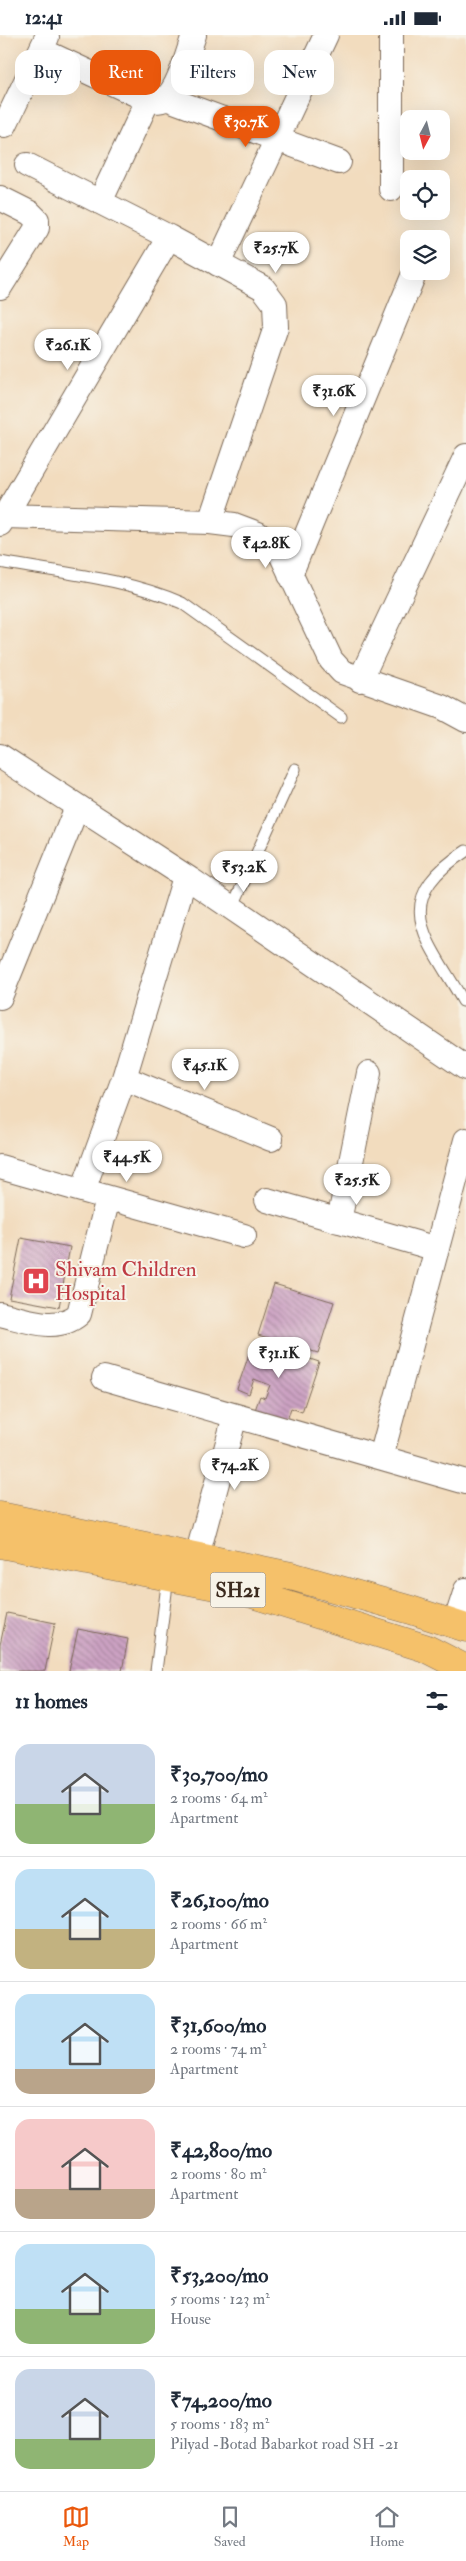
<!DOCTYPE html>
<meta charset="utf-8">
<style>
body{margin:0;font-family:"IM FELL Double Pica",serif;background:#f6f6f7;color:#1f2937;height:100vh;display:flex;flex-direction:column;font-size:19px;white-space:nowrap}
*{box-sizing:border-box;margin:0}
p{font-size:16px;color:#747a83}
.icon{flex:none;width:28px;height:28px;fill:none;stroke:currentColor;stroke-width:2;stroke-linecap:round;stroke-linejoin:round}
.map{position:relative;height:1636px;overflow:hidden}
.sheet{display:flex;flex-direction:column;background:#fff;flex:1}
.sheet>*{flex:none}
.hud{position:absolute;left:15px;top:15px;width:436px;height:45px;display:flex;gap:10px}
.needle{width:32px;rotate:187deg}
.controls{position:absolute;left:400px;top:75px;display:grid;gap:10px}
.controls a{display:grid;place-items:center;width:50px;height:50px;border-radius:10px;background:#fff;box-shadow:0 5px 20px #0002;font-size:25px}
.price{position:absolute;translate:-50% -42px;padding:0 11px;border-radius:18px;background:#fff;color:#222;font-size:16px;line-height:32px;filter:drop-shadow(0 1px 2px #0008)}
.price::after{content:'';position:absolute;left:50%;top:30px;width:15px;height:11px;margin-left:-8px;background:inherit;clip-path:polygon(0 0,100% 0,50% 100%)}
.price.current{background:#ea580c;color:#fff}
ul{padding:0;list-style:none}
li{display:flex;align-items:center;gap:15px;height:125px;padding:0 15px}
li+li{border-top:1px solid #e0e1e3}
li span{display:grid;place-items:center;flex:none;width:140px;height:100px;border-radius:15px;color:#555}
li>.icon{margin-inline-start:auto}
span .icon{width:60px;height:60px;fill:#fffc;stroke-width:1}
li b{font-size:21px}
h2{display:flex;justify-content:space-between;align-items:center;height:60px;padding:0 15px;font-size:21px}
.pill{padding:0 18px;border-radius:15px;background:#fff;box-shadow:0 5px 20px #0002;font-size:18px;line-height:45px}
.pill.current{background:#ea580c;color:#fff}
.status{display:flex;justify-content:space-between;align-items:center;height:35px;padding:0 25px;background:#fff;direction:ltr}
.status svg{height:14px;fill:currentColor}
.tabs{display:flex;justify-content:space-around;align-items:center;height:70px;border-top:1px solid #e0e1e3;background:#fff;font-size:14px;color:#747a83}
.tabs a{display:grid;justify-items:center;gap:2px}
.tabs .current{color:#ea580c}
.map>svg:first-child{display:block}
.building{fill:url(#building-back-hatch)}
.lines{fill:none;stroke-linecap:round;stroke-linejoin:round}
.lane-casing{stroke:#7b6856;stroke-width:13}
.street-casing{stroke:#7b6856;stroke-width:26}
.primary-casing{stroke:#7b6856;stroke-width:29}
.lane{stroke:#fff;stroke-width:11}
.street{stroke:#fff;stroke-width:24}
.primary{stroke:#f5c16b;stroke-width:28}
.labels{text-anchor:middle;stroke-width:4;stroke-linejoin:round;paint-order:stroke}
.shield{fill:#f7f3e8;stroke:#73665b;stroke-width:1}
.shield-label{font-size:20px;font-weight:bold;fill:#3b2a1e}
.health-label{font-size:21px;fill:#be3a42;stroke:#f7f3e8;text-anchor:start}
</style>
<div class="status"><b>12:41</b><svg viewBox="0 0 49 12"><path d="M0 12V9h3v3zM5 12V6h3v6zM10 12V3h3v9zM15 12V0h3v12zM26 1h20v11H26zM47 4h2v5h-2z"/></svg></div>
<div class="map">
<svg width="466" height="1636" viewBox="0 0 466 1636">
<defs>
<pattern id="building-back-hatch" width="6" height="6" patternUnits="userSpaceOnUse" patternTransform="scale(1.25)"><rect width="6" height="6" fill="#cca2c3"/><path d="M-1 5l2 2M0 0l6 6M5-1l2 2" fill="none" stroke="#a7849e"/></pattern>
</defs>
<rect width="100%" height="100%" fill="#f7f3e8"/>
<filter id="ink" filterUnits="userSpaceOnUse"><feTurbulence type="fractalNoise" baseFrequency=".02" numOctaves="2"/><feDisplacementMap in="SourceGraphic" scale="10" xChannelSelector="R" yChannelSelector="G"/><feConvolveMatrix kernelMatrix="1 2 1 2 8 2 1 2 1" color-interpolation-filters="sRGB"/></filter>
<filter id="wash" filterUnits="userSpaceOnUse"><feTurbulence type="fractalNoise" baseFrequency=".0096" numOctaves="4" result="noise"/><feDisplacementMap in="SourceGraphic" scale="20" xChannelSelector="R" yChannelSelector="G"/><feGaussianBlur stdDeviation="1.12" result="paint"/><feColorMatrix in="noise" values="0 0 0 0 0 0 0 0 0 0 0 0 0 0 0 0 0 1.4 0 .05"/><feComposite in="paint" operator="in"/></filter>
<g filter="url(#wash)">
<rect width="100%" height="100%" fill="#f2dcbe"/>
<g id="blocks">
<!-- building -->
<path class="building" d="M 21,1203 L 70,1212 L 59,1272 L 9,1263 Z
M 274,1249 L 334,1267 L 318,1318 L 258,1300 Z
M 254,1305 L 319,1327 L 302,1377 L 291,1373 L 287,1385 L 255,1375 L 260,1361 L 265,1363 L 270,1350 L 254,1344 L 249,1359 L 237,1354 Z
M 7,1578 L 55,1588 L 45,1636 L 0,1636 L 0,1610 Z
M 78,1594 L 128,1604 L 122,1636 L 69,1636 Z"/>
</g>
</g>
<g filter="url(#ink)">
<use href="#blocks" fill-opacity="0" stroke="#7b6856" stroke-width="1"/>
<g class="lines">
<!-- lane casing -->
<g class="lane-casing">
<path id="lane" d="M 0,527 C 61,538 125,543 182,568 L 341,682
M 232,873 L 295,734
M 463,966 C 427,903 387,867 466,816
M 156,1636 L 168,1542"/>
</g>
<!-- street casing -->
<g class="street-casing">
<path id="street" d="M 391,0 L 391,154
M 41,15 L 148,65 C 155,66 162,67 167,62 C 180,50 188,17 194,0
M 166,63 L 339,127
M 5,90 L 47,2
M 27,130 L 169,202 L 263,253 L 275,269 L 276,292 L 210,487
M 0,163 L 30,178 L 37,185 L 37,193 L 0,252
M 100,167 L 148,65
M 218,229 L 326,0
M 5,481 L 210,487 L 234,490 L 258,499 L 281,519 L 331,625 L 342,637 L 442,672 L 466,685
M 0,489 L 169,202
M 290,540 L 414,239
M 360,645 L 466,421
M 0,721 L 191,845 L 466,1033
M 0,962 L 77,772
M 124,1043 L 271,1104
M 0,1132 L 244,1201
M 83,1155 L 124,1043 L 185,842
M 267,1165 L 437,1214
M 339,1186 L 369,1038
M 0,1279 C 27,1285 57,1298 79,1279 L 108,1163
M 104,1343 L 466,1447
M 381,1422 L 466,1105
M 197,1521 L 235,1381
M 455,1589 L 466,1555"/>
</g>
<!-- primary casing -->
<g class="primary-casing">
<path id="primary" d="M 0,1481 L 291,1541 L 411,1575 L 466,1593
M 0,1509 L 246,1557 L 425,1613 L 466,1634"/>
</g>
<!-- lane -->
<use href="#lane" class="lane"/>
<!-- street -->
<use href="#street" class="street"/>
<!-- primary -->
<use href="#primary" class="primary"/>
</g>
</g>
<!-- icons -->
<defs>
<g id="hospital-square" transform="scale(1.4375)"><rect x="-9" y="-9" width="18" height="18" rx="4" fill="#e0444e" stroke="#f7f3e8"/><path d="M-5-5h3v3.5h4V-5h3V5h-3V1.5h-4V5h-3Z" fill="#fff"/></g>
</defs>
<g fill-rule="evenodd">
<use href="#hospital-square" x="36" y="1246"/>
</g>
<g class="labels">
<!-- shield labels -->
<rect class="shield" x="210.5" y="1537.5" width="55" height="35" rx="4"/>
<g class="shield-label">
<text x="238" y="1562">SH21</text>
</g>
<!-- health labels -->
<g class="health-label">
<text x="55" y="1241">Shivam Children<tspan x="55" dy="24">Hospital</tspan></text>
</g>
</g>
</svg>
<div class="controls">
<a><svg class="needle" viewBox="-14 -14 28 28"><path d="M0-13l5 13h-10z" fill="#e53935"/><path d="M0 13l5-13h-10z" fill="#747a83"/></svg></a>
<a><svg class="icon" aria-label="locate" viewBox="0 0 24 24"><circle cx="12" cy="12" r="6"/><path d="M12 2v4M12 18v4M2 12h4M18 12h4"/></svg></a>
<a><svg class="icon" aria-label="layers" viewBox="0 0 24 24"><path d="M12 4l9 5-9 5-9-5zM3 14l9 5 9-5"/></svg></a>
</div>
<b class="price current" style="left:246px;top:113px">₹30.7K</b>
<b class="price" style="left:276px;top:239px">₹25.7K</b>
<b class="price" style="left:68px;top:336px">₹26.1K</b>
<b class="price" style="left:334px;top:382px">₹31.6K</b>
<b class="price" style="left:266px;top:534px">₹42.8K</b>
<b class="price" style="left:244px;top:858px">₹53.2K</b>
<b class="price" style="left:205px;top:1056px">₹45.1K</b>
<b class="price" style="left:127px;top:1148px">₹44.5K</b>
<b class="price" style="left:357px;top:1171px">₹25.5K</b>
<b class="price" style="left:279px;top:1344px">₹31.1K</b>
<b class="price" style="left:235px;top:1456px">₹74.2K</b>
<div class="hud">
<a class="pill">Buy</a>
<a class="pill current">Rent</a>
<a class="pill">Filters</a>
<a class="pill">New</a>
</div>
</div>
<section class="sheet">
<h2>11 homes<svg class="icon" aria-label="filters" viewBox="0 0 24 24"><path d="M4 7h16M4 17h16"/><circle cx="9" cy="7" r="2"/><circle cx="15" cy="17" r="2"/></svg></h2>
<ul>
<li><span style="background:linear-gradient(#c9d6e8 60%,#8fb573 0)"><svg class="icon" aria-label="home" viewBox="0 0 24 24"><path d="M3 11l9-7 9 7M6 9v11h12V9"/></svg></span><div><b>₹30,700/mo</b><p>2 rooms · 64 m²</p><p>Apartment</p></div></li>
<li><span style="background:linear-gradient(#bfe0f5 60%,#c2b280 0)"><svg class="icon" aria-label="home" viewBox="0 0 24 24"><path d="M3 11l9-7 9 7M6 9v11h12V9"/></svg></span><div><b>₹26,100/mo</b><p>2 rooms · 66 m²</p><p>Apartment</p></div></li>
<li><span style="background:linear-gradient(#bfe0f5 75%,#b9a48a 0)"><svg class="icon" aria-label="home" viewBox="0 0 24 24"><path d="M3 11l9-7 9 7M6 9v11h12V9"/></svg></span><div><b>₹31,600/mo</b><p>2 rooms · 74 m²</p><p>Apartment</p></div></li>
<li><span style="background:linear-gradient(#f6c9c9 70%,#b9a48a 0)"><svg class="icon" aria-label="home" viewBox="0 0 24 24"><path d="M3 11l9-7 9 7M6 9v11h12V9"/></svg></span><div><b>₹42,800/mo</b><p>2 rooms · 80 m²</p><p>Apartment</p></div></li>
<li><span style="background:linear-gradient(#bfe0f5 65%,#8fb573 0)"><svg class="icon" aria-label="home" viewBox="0 0 24 24"><path d="M3 11l9-7 9 7M6 9v11h12V9"/></svg></span><div><b>₹53,200/mo</b><p>5 rooms · 123 m²</p><p>House</p></div></li>
<li><span style="background:linear-gradient(#c9d6e8 70%,#8fb573 0)"><svg class="icon" aria-label="home" viewBox="0 0 24 24"><path d="M3 11l9-7 9 7M6 9v11h12V9"/></svg></span><div><b>₹74,200/mo</b><p>5 rooms · 183 m²</p><p>Pilyad -Botad Babarkot road SH -21</p></div></li>
</ul>
</section>
<nav class="tabs">
<a class="current"><svg class="icon" aria-label="map" viewBox="0 0 24 24"><path d="M3 6l6-2 6 2 6-2v14l-6 2-6-2-6 2zM9 4v14M15 6v14"/></svg>Map</a>
<a><svg class="icon" aria-label="saved" viewBox="0 0 24 24"><path d="M7 4h10v16l-5-4-5 4z"/></svg>Saved</a>
<a><svg class="icon" aria-label="home" viewBox="0 0 24 24"><path d="M3 11l9-7 9 7M6 9v11h12V9"/></svg>Home</a>
</nav>
